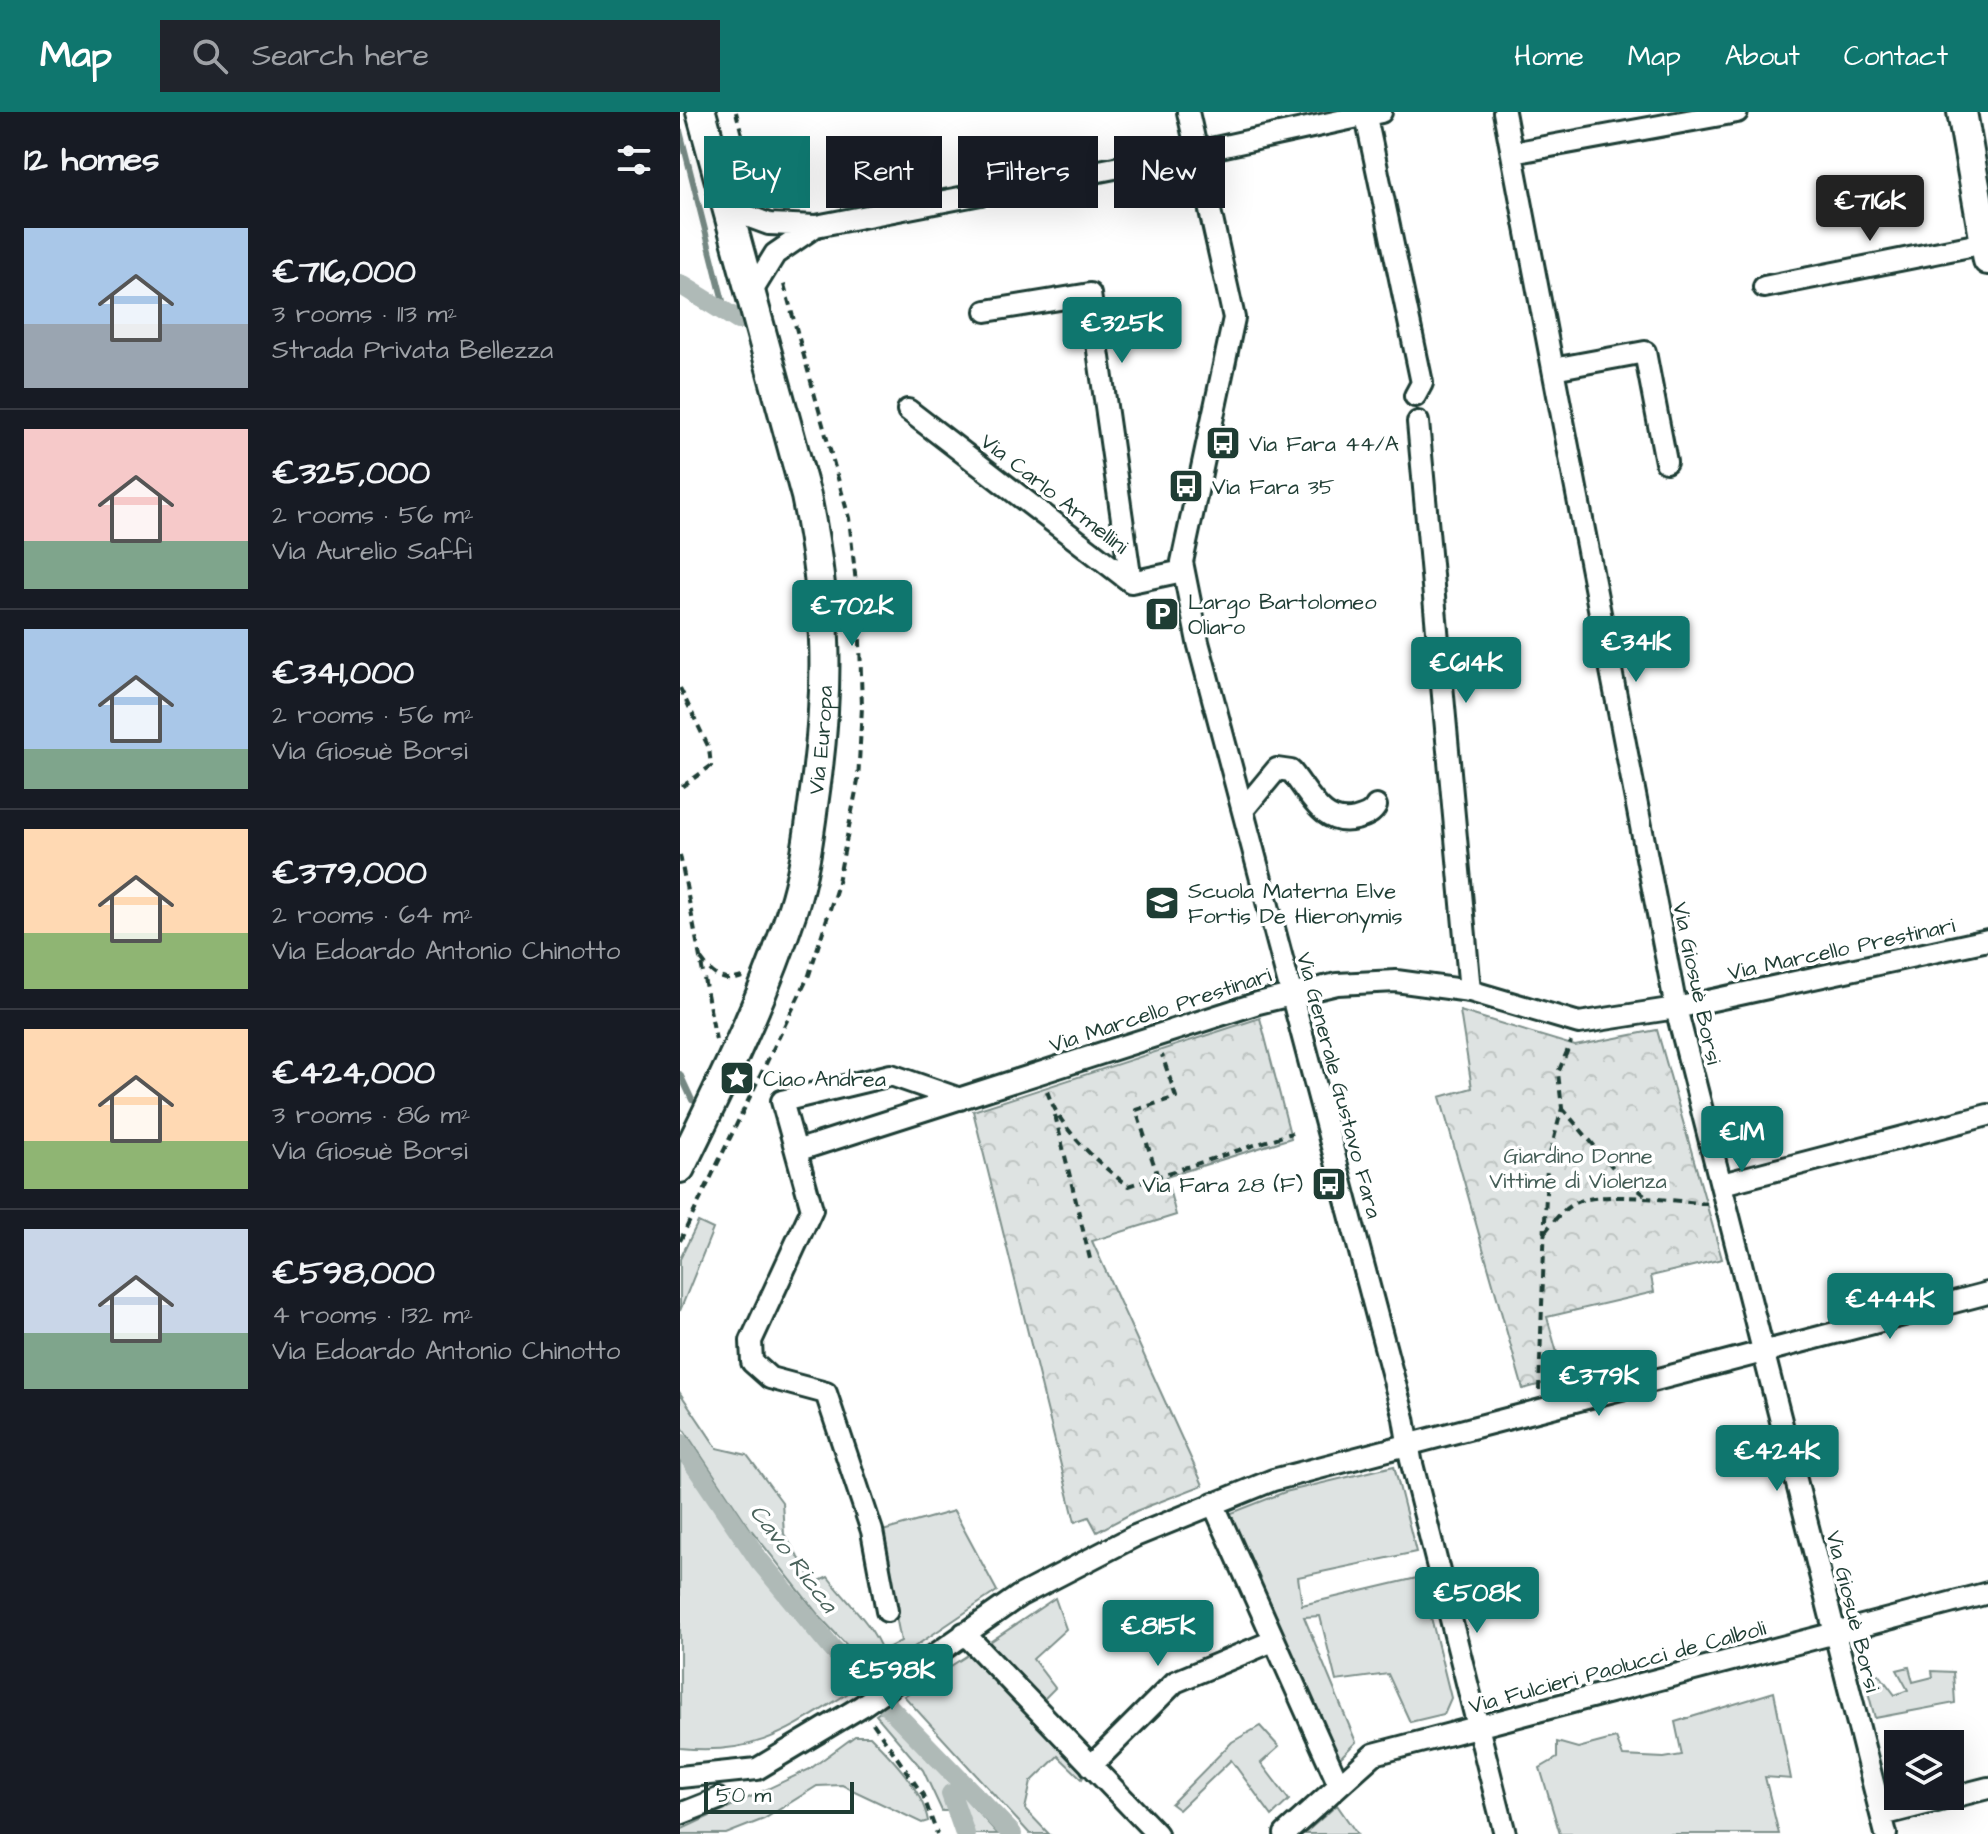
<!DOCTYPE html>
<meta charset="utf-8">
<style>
body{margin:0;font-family:"Architects Daughter",sans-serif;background:#20242c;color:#f1f3f6;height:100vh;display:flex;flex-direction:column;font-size:30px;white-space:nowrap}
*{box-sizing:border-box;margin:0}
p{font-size:26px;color:#9ea1a6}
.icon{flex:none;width:44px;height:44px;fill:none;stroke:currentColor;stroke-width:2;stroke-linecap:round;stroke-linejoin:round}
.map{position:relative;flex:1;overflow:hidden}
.sheet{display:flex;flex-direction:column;background:#171b24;width:680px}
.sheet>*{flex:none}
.guide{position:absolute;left:24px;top:24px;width:760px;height:72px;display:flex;gap:16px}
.buttons{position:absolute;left:1204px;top:1618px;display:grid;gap:16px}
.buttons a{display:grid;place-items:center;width:80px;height:80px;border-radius:0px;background:#171b24;box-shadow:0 8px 32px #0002;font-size:40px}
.scale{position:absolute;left:24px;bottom:20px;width:150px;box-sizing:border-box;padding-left:8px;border:4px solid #1f3d34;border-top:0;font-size:22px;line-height:28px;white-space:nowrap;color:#1f3d34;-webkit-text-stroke:6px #fff;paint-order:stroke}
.price{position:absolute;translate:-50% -68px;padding:0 18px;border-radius:8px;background:#0f766e;color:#fff;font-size:26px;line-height:52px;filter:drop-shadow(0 2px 4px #0008)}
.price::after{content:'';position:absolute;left:50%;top:48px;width:24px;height:18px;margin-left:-12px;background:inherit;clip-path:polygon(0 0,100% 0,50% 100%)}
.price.on{background:#222;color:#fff}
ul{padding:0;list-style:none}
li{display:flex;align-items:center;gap:24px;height:200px;padding:0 24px}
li+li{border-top:2px solid #363941}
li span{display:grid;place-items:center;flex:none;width:224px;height:160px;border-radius:0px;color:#555}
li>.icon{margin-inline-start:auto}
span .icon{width:96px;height:96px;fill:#fffc;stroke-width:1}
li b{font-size:34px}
h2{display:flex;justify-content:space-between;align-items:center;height:96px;padding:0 24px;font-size:34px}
.tag{padding:0 28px;border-radius:0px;background:#171b24;box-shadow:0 8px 32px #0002;font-size:28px;line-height:72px}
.tag.on{background:#0f766e;color:#fff}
header{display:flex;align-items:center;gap:48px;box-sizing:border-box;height:112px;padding:0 40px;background:#0f766e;color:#fff}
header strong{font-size:38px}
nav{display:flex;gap:44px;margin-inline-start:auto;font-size:28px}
.search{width:560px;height:72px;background:#20242c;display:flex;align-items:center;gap:20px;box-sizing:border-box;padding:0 28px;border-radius:0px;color:#9ea1a6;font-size:30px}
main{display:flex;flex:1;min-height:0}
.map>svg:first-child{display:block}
.grass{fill:#dee3e2;stroke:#7e908b;stroke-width:2}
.forest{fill:url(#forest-crowns);stroke:#7e908b;stroke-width:2}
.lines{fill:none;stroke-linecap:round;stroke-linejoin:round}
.stream{stroke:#758883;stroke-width:6}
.canal{stroke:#afbab7;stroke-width:20}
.street-casing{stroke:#1f3d34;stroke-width:26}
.secondary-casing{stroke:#1f3d34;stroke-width:34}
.path{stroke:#1f3d34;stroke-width:4;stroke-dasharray:8 6;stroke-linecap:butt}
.street{stroke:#fff;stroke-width:20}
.secondary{stroke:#fff;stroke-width:28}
.labels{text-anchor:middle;stroke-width:7;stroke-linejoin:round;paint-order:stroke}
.poi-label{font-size:22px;fill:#1f3d34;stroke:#fff;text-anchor:start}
.street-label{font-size:22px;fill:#1f3d34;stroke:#fff}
.park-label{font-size:22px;fill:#455e57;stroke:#fff}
.water-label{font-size:24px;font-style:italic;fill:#4a625b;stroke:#fff}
</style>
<header>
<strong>Map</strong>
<div class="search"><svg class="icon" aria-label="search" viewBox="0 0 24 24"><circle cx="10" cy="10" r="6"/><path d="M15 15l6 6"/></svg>Search here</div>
<nav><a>Home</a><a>Map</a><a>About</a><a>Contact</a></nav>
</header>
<main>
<section class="sheet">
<h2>12 homes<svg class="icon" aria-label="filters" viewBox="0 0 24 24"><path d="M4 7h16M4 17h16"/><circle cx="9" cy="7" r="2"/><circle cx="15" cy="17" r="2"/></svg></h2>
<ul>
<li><span style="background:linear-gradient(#a9c7e8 60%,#9aa5b1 0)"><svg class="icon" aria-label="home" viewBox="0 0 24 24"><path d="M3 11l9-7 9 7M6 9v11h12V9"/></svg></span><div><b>€716,000</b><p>3 rooms · 113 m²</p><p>Strada Privata Bellezza</p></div></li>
<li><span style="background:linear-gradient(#f6c9c9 70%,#7fa58c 0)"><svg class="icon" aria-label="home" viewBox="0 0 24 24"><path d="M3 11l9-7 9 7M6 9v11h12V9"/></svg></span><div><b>€325,000</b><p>2 rooms · 56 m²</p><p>Via Aurelio Saffi</p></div></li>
<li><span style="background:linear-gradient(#a9c7e8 75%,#7fa58c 0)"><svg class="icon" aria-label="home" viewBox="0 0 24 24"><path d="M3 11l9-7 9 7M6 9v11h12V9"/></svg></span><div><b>€341,000</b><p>2 rooms · 56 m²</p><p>Via Giosuè Borsi</p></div></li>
<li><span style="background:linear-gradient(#ffd9b3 65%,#8fb573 0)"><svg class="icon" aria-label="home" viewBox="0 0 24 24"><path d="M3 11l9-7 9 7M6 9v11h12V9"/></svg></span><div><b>€379,000</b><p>2 rooms · 64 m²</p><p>Via Edoardo Antonio Chinotto</p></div></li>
<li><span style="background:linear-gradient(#ffd9b3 70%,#8fb573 0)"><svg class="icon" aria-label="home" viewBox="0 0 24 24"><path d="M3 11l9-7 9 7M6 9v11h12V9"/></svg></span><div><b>€424,000</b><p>3 rooms · 86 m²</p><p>Via Giosuè Borsi</p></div></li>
<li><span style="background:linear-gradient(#c9d6e8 65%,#7fa58c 0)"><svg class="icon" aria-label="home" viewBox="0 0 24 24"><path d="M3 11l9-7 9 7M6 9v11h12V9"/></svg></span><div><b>€598,000</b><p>4 rooms · 132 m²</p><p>Via Edoardo Antonio Chinotto</p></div></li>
</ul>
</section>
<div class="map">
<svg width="1308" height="1722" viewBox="0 0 1308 1722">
<defs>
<pattern id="forest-crowns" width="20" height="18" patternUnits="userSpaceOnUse" patternTransform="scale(2)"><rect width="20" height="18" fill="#dee3e2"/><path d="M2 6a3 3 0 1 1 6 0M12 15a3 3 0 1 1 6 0" fill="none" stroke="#bec4c2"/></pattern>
</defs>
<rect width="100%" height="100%" fill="#fff"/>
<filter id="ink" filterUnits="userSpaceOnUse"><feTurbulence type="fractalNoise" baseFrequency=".0125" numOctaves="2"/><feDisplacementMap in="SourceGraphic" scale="16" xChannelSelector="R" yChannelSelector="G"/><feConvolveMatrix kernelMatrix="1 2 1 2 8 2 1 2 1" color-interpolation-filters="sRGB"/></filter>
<g filter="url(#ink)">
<!-- grass -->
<path class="grass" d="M 244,48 L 249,72 L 181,86 L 176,61 Z
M 18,1110 L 33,1117 L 0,1199 L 0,1147 Z
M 0,1281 L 37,1336 L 67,1343 L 102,1390 L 104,1422 L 135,1471 L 148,1465 C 166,1489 192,1511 202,1539 L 221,1529 L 199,1420 L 274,1399 L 317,1479 L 194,1562 L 140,1505 L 69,1415 L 0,1312 Z
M 0,1347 L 93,1477 L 175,1577 C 111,1616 79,1644 0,1636 Z
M 714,1354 L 736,1440 L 618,1465 L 622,1493 L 741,1465 L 771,1586 L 764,1602 L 730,1610 L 708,1562 L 656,1569 L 640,1504 L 624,1505 L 676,1630 L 658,1648 L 544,1404 L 605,1380 Z
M 375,1486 L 386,1517 L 353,1547 L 375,1576 L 362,1589 L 307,1532 Z
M 288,1543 L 406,1660 L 402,1667 L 378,1644 L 351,1670 L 345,1697 L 369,1722 L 350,1722 L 224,1584 Z
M 1229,1555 L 1233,1570 L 1253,1565 L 1252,1559 L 1273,1560 L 1275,1591 L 1195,1606 L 1184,1565 L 1199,1562 L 1215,1583 L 1228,1578 L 1217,1558 Z
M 1094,1580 L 1111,1667 L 1085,1665 L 1099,1722 L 880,1722 L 860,1656 L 877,1646 L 877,1630 L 898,1636 L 936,1626 L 943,1644 L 984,1646 L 1002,1643 L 995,1610 Z
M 204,1597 L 318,1722 L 292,1722 L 283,1699 L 262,1699 L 243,1658 L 196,1603 Z
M 580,1614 L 599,1635 L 581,1651 L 609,1688 L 592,1704 L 551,1648 L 499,1698 L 491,1692 L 552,1630 Z
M 175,1624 L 190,1624 C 213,1647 242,1677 248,1709 L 242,1711 L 162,1673 L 137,1674 L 84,1707 L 46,1722 L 0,1722 L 0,1718 L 130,1657 Z
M 657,1693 L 677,1722 L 624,1722 Z"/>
<!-- forest -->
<path class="forest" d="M 780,899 L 895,934 L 977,918 L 1042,1147 L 971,1164 L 974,1180 L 867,1205 L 884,1266 L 843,1277 L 760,985 L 792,976 Z
M 580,906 L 611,1026 L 486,1065 L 496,1103 L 412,1129 L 523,1373 L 456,1399 L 417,1420 L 409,1405 L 395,1410 L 293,999 Z"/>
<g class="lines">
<!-- stream -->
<path class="stream" d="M 0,19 L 46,201
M 0,962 L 12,988"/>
<!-- canal -->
<path class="canal" d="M 0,172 L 58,208
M 0,1331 L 79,1448 L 152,1536 L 332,1722
M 271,1682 L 285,1722"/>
<!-- street casing -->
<g class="street-casing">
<path id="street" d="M 508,0 L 554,206 L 502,450 L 518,530 L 724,1306 L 731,1348 L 825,1722
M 685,0 L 742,271 L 735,284
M 824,0 L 873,257 L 965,240 L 986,350
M 832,41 L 1057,0
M 48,97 L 89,112 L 136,114 L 517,40 L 701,0
M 1084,175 L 1305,131
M 71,181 L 95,142 L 136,114
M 306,199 L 410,182 L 451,470
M 873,257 L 996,896 L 1206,1722
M 228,298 L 451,470 L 503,459
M 738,310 L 790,879
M 563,698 L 597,657 L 611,659 C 629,681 643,716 676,707 C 685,704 692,702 696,694
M 280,987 L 211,963 L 102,989 L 116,1039 L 578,891 L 657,872 L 716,869 L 790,879 L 899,911 L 996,896 L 1308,828
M 116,1039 L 132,1097 L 71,1229 L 72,1250 L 90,1266 L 146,1281 L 192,1419 L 207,1499
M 1042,1072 L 1308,1003
M 533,1391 L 659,1673
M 284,1521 L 477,1722
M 411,1654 L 495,1570 L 593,1529
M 0,1665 L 77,1657 L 182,1594 L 339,1484 L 455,1424 L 593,1368 L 1308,1181
M 0,1702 L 38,1687
M 1202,1703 L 1308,1676
M 605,1722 L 694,1642 L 1308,1481"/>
</g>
<!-- secondary casing -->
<g class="secondary-casing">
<g id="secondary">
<path d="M 1282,0 L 1308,148"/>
<path id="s1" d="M 0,1056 C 41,973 83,887 112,799 C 124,763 129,723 134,686 C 150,576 148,493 126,384 L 21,0"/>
</g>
</g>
<!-- path -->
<path class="path" d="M 56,0 L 78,83 L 85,88
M 0,576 L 29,636 L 31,654 L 0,676
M 0,743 L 36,928
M 21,847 C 32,862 42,872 62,865
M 367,979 C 380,1018 417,1050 448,1074 L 612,1021
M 882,996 L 941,1065 L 969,1086
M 375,1003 L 411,1151
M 478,1065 L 456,998 L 496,985 L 482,943
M 865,1120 C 874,1109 883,1096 897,1090 C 923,1079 998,1089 1027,1092
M 0,1129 L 129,863 L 157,775 L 178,669 L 182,595 L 179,499 L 169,406 L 103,169
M 859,1278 L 867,1053 L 882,996 L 878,961 L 891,930
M 193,1611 L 243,1683 L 257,1722"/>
<!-- street -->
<use href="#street" class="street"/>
<!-- secondary -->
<use href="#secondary" class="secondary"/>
</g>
</g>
<!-- icons -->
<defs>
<g id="bus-square" transform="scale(1.8)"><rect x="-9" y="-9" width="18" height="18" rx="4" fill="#1f3d34" stroke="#fff"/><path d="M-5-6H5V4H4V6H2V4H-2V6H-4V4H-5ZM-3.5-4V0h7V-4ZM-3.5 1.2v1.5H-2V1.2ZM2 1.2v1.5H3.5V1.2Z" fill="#fff"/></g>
<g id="parking-square" transform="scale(1.8)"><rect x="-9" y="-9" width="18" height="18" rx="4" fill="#1f3d34" stroke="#fff"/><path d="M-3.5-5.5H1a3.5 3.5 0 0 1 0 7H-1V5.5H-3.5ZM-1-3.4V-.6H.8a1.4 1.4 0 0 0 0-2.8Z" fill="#fff"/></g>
<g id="school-square" transform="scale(1.8)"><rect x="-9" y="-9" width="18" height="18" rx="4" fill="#1f3d34" stroke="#fff"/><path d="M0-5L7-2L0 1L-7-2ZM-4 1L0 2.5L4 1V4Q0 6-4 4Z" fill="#fff"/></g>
<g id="sight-square" transform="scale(1.8)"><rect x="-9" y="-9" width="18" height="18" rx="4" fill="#1f3d34" stroke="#fff"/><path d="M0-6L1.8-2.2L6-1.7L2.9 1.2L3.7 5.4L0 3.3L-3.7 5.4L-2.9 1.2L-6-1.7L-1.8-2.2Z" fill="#fff"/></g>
</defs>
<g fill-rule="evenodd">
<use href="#bus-square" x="543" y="331"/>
<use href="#bus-square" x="506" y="374"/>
<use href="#parking-square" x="482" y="502"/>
<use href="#school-square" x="482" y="791"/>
<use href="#sight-square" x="57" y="966"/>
<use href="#bus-square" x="649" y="1072"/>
</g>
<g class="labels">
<!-- poi labels -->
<g class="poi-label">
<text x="569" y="339">Via Fara 44/A</text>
<text x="532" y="382">Via Fara 35</text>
<text x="508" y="497">Largo Bartolomeo<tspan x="508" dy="25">Oliaro</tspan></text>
<text x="508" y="786">Scuola Materna Elve<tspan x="508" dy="25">Fortis De Hieronymis</tspan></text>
<text x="83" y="974">Ciao Andrea</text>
<text x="623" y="1080" text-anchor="end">Via Fara 28 (F)</text>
</g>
<!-- street labels -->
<g class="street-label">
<text transform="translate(375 381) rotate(38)" y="8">Via Carlo Armellini</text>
<text dy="8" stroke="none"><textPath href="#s1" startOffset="454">Via Europa</textPath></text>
<text transform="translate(1161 836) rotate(-12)" y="8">Via Marcello Prestinari</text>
<text transform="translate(1018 871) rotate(78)" y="8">Via Giosuè Borsi</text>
<text transform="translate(480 897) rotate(-18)" y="8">Via Marcello Prestinari</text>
<text transform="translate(660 973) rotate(75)" y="8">Via Generale Gustavo Fara</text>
<text transform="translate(1174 1499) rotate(76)" y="8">Via Giosuè Borsi</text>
<text transform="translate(937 1554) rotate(-15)" y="8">Via Fulcieri Paolucci de Calboli</text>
</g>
<!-- park labels -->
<g class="park-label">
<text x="898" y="1051">Giardino Donne<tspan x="898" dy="25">Vittime di Violenza</tspan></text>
</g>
<!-- water labels -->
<g class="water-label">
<text transform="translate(114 1446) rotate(53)" y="8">Cavo Ricca</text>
</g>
</g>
</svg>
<div class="buttons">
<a><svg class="icon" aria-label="layers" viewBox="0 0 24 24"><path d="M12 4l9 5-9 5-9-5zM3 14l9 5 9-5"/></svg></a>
</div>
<div class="scale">50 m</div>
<b class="price on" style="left:1190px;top:131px">€716K</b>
<b class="price" style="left:442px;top:253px">€325K</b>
<b class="price" style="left:172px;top:536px">€702K</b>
<b class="price" style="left:956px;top:572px">€341K</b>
<b class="price" style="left:786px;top:593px">€614K</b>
<b class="price" style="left:1062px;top:1062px">€1M</b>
<b class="price" style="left:1210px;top:1229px">€444K</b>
<b class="price" style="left:919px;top:1306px">€379K</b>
<b class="price" style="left:1097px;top:1381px">€424K</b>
<b class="price" style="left:797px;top:1523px">€508K</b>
<b class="price" style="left:478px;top:1556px">€815K</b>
<b class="price" style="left:212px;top:1600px">€598K</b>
<div class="guide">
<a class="tag on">Buy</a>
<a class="tag">Rent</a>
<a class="tag">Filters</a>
<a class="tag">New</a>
</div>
</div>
</main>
